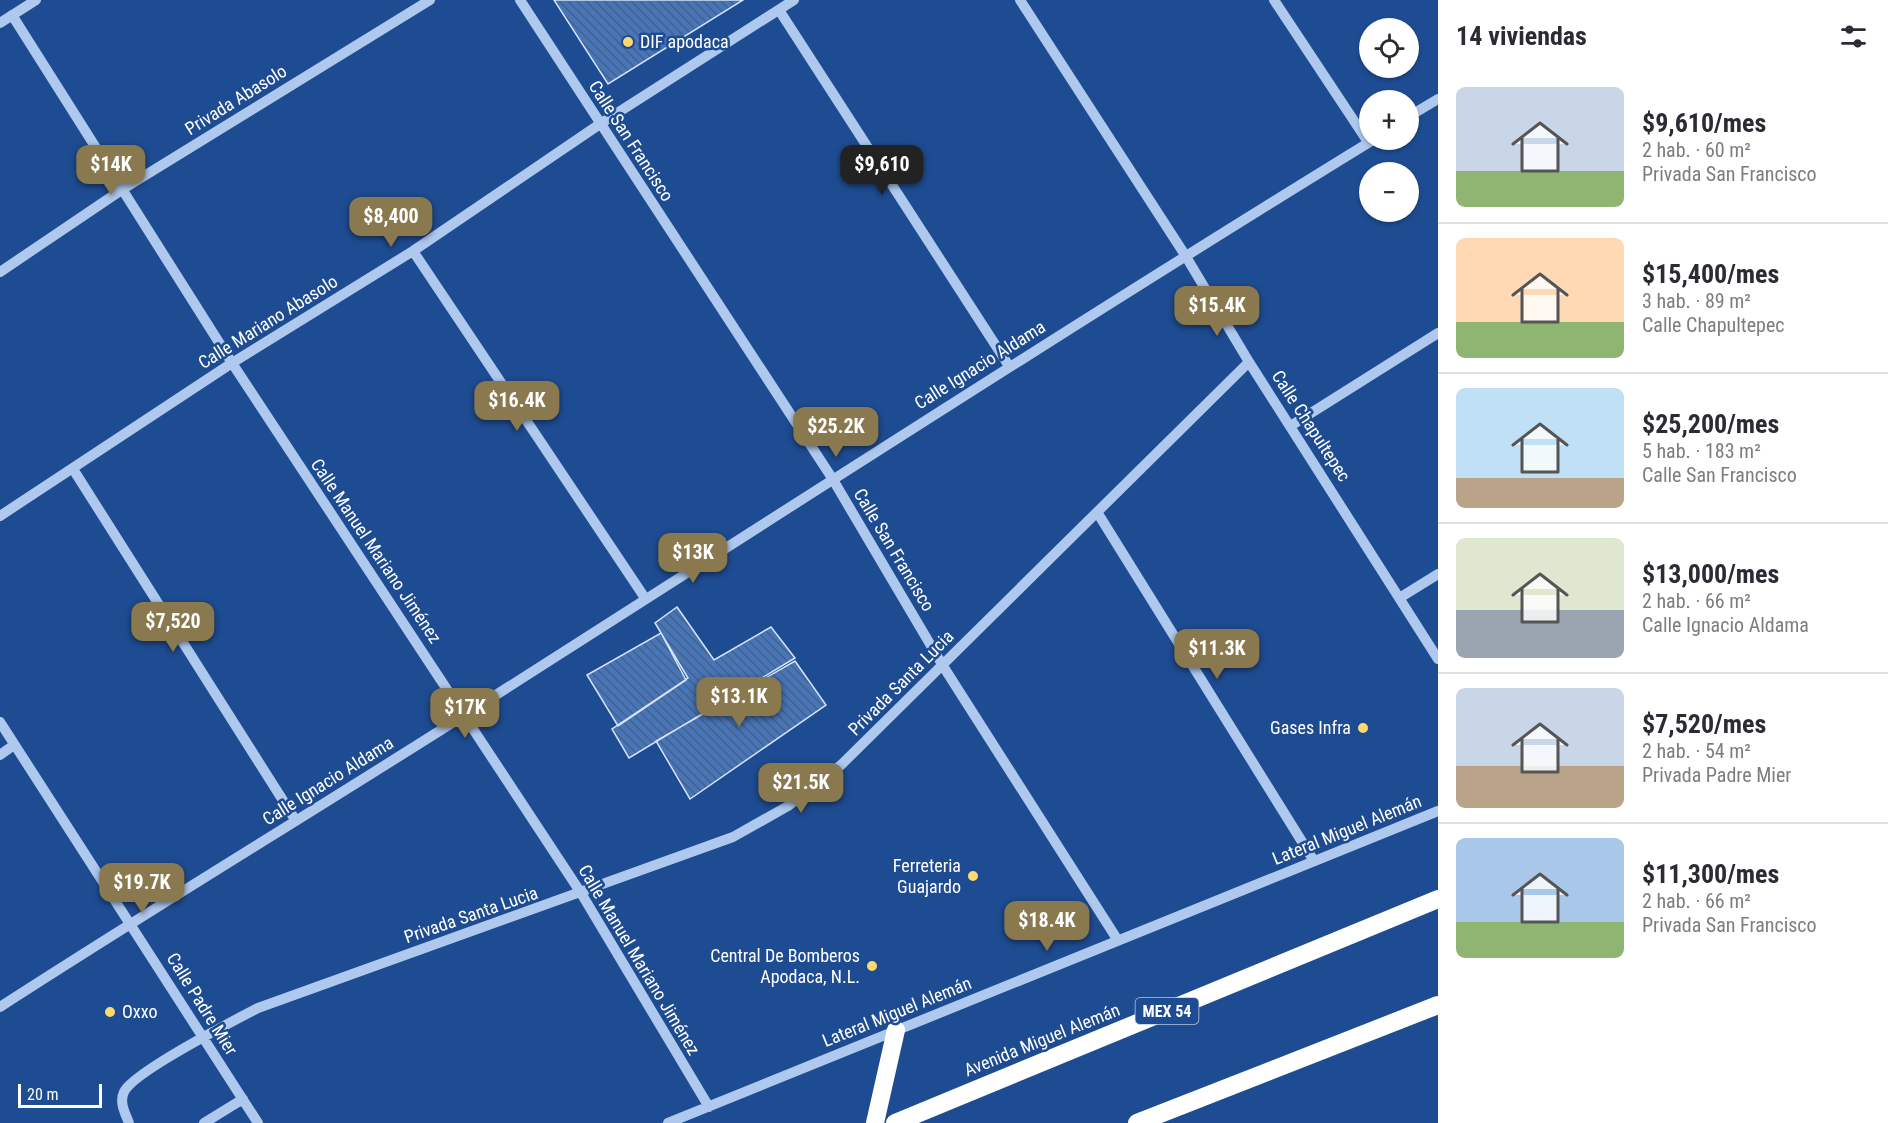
<!DOCTYPE html>
<html lang="es">
<meta charset="utf-8">
<style>
body{margin:0;font-family:"Roboto Condensed",sans-serif;background:#f2f2f3;color:#2b2b33;height:100vh;display:flex;flex-direction:column;font-size:22px;white-space:nowrap}
*{box-sizing:border-box;margin:0}
p{font-size:20px;color:#7c7c81}
.icon{flex:none;width:33px;height:33px;fill:none;stroke:currentColor;stroke-width:2;stroke-linecap:round;stroke-linejoin:round}
.map{position:relative;flex:1;overflow:hidden}
.drawer{display:flex;flex-direction:column;background:#fff;width:450px}
.drawer>*{flex:none}
.controls{position:absolute;left:1359px;top:18px;display:grid;gap:12px}
.controls a{display:grid;place-items:center;width:60px;height:60px;border-radius:50%;background:#fff;box-shadow:0 2px 4px #0004;font-size:30px}
.scale{position:absolute;left:18px;bottom:15px;width:84px;box-sizing:border-box;padding-left:6px;border:3px solid #fff;border-top:0;font-size:16px;line-height:21px;white-space:nowrap;color:#fff;-webkit-text-stroke:4px #1e4c92;paint-order:stroke}
.price{position:absolute;translate:-50% -51px;padding:0 14px;border-radius:12px;background:#8a794e;color:#fff;font-size:20px;line-height:39px;filter:drop-shadow(0 2px 3px #0008)}
.price::after{content:'';position:absolute;left:50%;top:36px;width:18px;height:14px;margin-left:-9px;background:inherit;clip-path:polygon(0 0,100% 0,50% 100%)}
.price.on{background:#222;color:#fff}
ul{padding:0;list-style:none}
li{display:flex;align-items:center;gap:18px;height:150px;padding:0 18px}
li+li{border-top:2px solid #e1e1e2}
li span{display:grid;place-items:center;flex:none;width:168px;height:120px;border-radius:9px;color:#555}
li>.icon{margin-inline-start:auto}
span .icon{width:72px;height:72px;fill:#fffc;stroke-width:1}
li b{font-size:26px}
h2{display:flex;justify-content:space-between;align-items:center;height:72px;padding:0 18px;font-size:26px}
main{display:flex;flex:1;min-height:0}
.map>svg:first-child{display:block}
.building{fill:url(#building-back-hatch);stroke:#d5e4fa;stroke-width:1.5}
.lines{fill:none;stroke-linecap:round;stroke-linejoin:round}
.minor{stroke:#afc9ee;stroke-width:10}
.highway{stroke:#fff;stroke-width:18}
.poi-dot{fill:#fdd96e;stroke:#1e4c92;stroke-width:2}
.labels{text-anchor:middle;stroke-width:5;stroke-linejoin:round;paint-order:stroke}
.shield{fill:#1e4c92;stroke:#bcc9de;stroke-width:1.5}
.shield-label{font-size:16px;font-weight:bold;fill:#fff}
.poi-label{font-size:18px;fill:#fff;stroke:#1e4c92;text-anchor:end}
.street-label{font-size:18px;fill:#fff;stroke:#1e4c92}
</style>
<main>
<div class="map">
<svg width="1438" height="1123" viewBox="0 0 1438 1123">
<defs>
<pattern id="building-back-hatch" width="6" height="6" patternUnits="userSpaceOnUse" patternTransform="scale(1.5)"><rect width="6" height="6" fill="#4675b9"/><path d="M-1 5l2 2M0 0l6 6M5-1l2 2" fill="none" stroke="#496082"/></pattern>
</defs>
<rect width="100%" height="100%" fill="#1e4c92"/>
<!-- building -->
<path class="building" d="M 554,0 L 743,0 L 608,84 Z
M 677,607 L 714,660 L 771,627 L 795,658 L 629,758 L 612,729 L 688,678 L 655,623 Z
M 661,633 L 686,680 L 618,726 L 587,675 Z
M 795,661 L 826,705 L 690,799 L 656,741 Z"/>
<g class="lines">
<!-- minor -->
<path class="minor" d="M 520,0 L 832,478 L 943,666 L 1117,939
M 1020,0 L 1185,255 L 1249,362 L 1438,659
M 1274,0 L 1368,142
M 779,10 L 1009,366
M 12,15 L 232,363 L 581,893 L 709,1107
M 0,23 L 36,0
M 1408,117 L 1438,99
M 413,251 L 645,598
M 0,272 L 123,189 L 430,0
M 1292,425 L 1438,333
M 73,469 L 296,821
M 1097,512 L 1314,861
M 0,516 L 232,363 L 413,251 L 600,124 L 794,0
M 1401,597 L 1438,574
M 0,722 L 258,1123
M 0,755 L 14,745
M 0,1007 C 153,908 309,814 463,716 C 766,523 1067,328 1373,140
M 129,1123 C 125,1113 119,1102 124,1092 C 133,1072 235,1020 258,1008 L 733,837 L 788,806 L 841,765 L 1249,362
M 204,1123 L 243,1099
M 668,1123 L 1438,811"/>
<!-- highway -->
<path class="highway" d="M 875,1123 L 896,1030
M 895,1123 L 1438,899
M 1137,1123 L 1438,1005"/>
</g>
<!-- markers -->
<g class="poi-dot">
<circle cx="628" cy="42" r="6"/>
<circle cx="1363" cy="728" r="6"/>
<circle cx="973" cy="876" r="6"/>
<circle cx="872" cy="966" r="6"/>
<circle cx="110" cy="1012" r="6"/>
</g>
<g class="labels">
<!-- shield labels -->
<rect class="shield" x="1135.5" y="998" width="63" height="26" rx="4.5"/>
<g class="shield-label">
<text x="1167" y="1017">MEX 54</text>
</g>
<!-- poi labels -->
<g class="poi-label">
<text x="640" y="48" text-anchor="start">DIF apodaca</text>
<text x="1351" y="734">Gases Infra</text>
<text x="961" y="872">Ferreteria<tspan x="961" dy="21">Guajardo</tspan></text>
<text x="860" y="962">Central De Bomberos<tspan x="860" dy="21">Apodaca, N.L.</tspan></text>
<text x="122" y="1018" text-anchor="start">Oxxo</text>
</g>
<!-- street labels -->
<g class="street-label">
<text transform="translate(236 100) rotate(-32)" y="6">Privada Abasolo</text>
<text transform="translate(631 141) rotate(57)" y="6">Calle San Francisco</text>
<text transform="translate(268 322) rotate(-32)" y="6">Calle Mariano Abasolo</text>
<text transform="translate(980 365) rotate(-32)" y="6">Calle Ignacio Aldama</text>
<text transform="translate(1311 426) rotate(57)" y="6">Calle Chapultepec</text>
<text transform="translate(894 550) rotate(59)" y="6">Calle San Francisco</text>
<text transform="translate(376 551) rotate(56)" y="6">Calle Manuel Mariano Jiménez</text>
<text transform="translate(901 683) rotate(-45)" y="6">Privada Santa Lucia</text>
<text transform="translate(328 781) rotate(-32)" y="6">Calle Ignacio Aldama</text>
<text transform="translate(1347 830) rotate(-22)" y="6">Lateral Miguel Alemán</text>
<text transform="translate(471 915) rotate(-19)" y="6">Privada Santa Lucia</text>
<text transform="translate(639 960) rotate(59)" y="6">Calle Manuel Mariano Jiménez</text>
<text transform="translate(202 1004) rotate(58)" y="6">Calle Padre Mier</text>
<text transform="translate(897 1012) rotate(-22)" y="6">Lateral Miguel Alemán</text>
<text transform="translate(1042 1040) rotate(-22)" y="6">Avenida Miguel Alemán</text>
</g>
</g>
</svg>
<div class="controls">
<a><svg class="icon" aria-label="locate" viewBox="0 0 24 24"><circle cx="12" cy="12" r="6"/><path d="M12 2v4M12 18v4M2 12h4M18 12h4"/></svg></a>
<a>+</a>
<a>−</a>
</div>
<div class="scale">20 m</div>
<b class="price" style="left:111px;top:196px">$14K</b>
<b class="price on" style="left:882px;top:196px">$9,610</b>
<b class="price" style="left:391px;top:248px">$8,400</b>
<b class="price" style="left:1217px;top:337px">$15.4K</b>
<b class="price" style="left:517px;top:432px">$16.4K</b>
<b class="price" style="left:836px;top:458px">$25.2K</b>
<b class="price" style="left:693px;top:584px">$13K</b>
<b class="price" style="left:173px;top:653px">$7,520</b>
<b class="price" style="left:1217px;top:680px">$11.3K</b>
<b class="price" style="left:739px;top:728px">$13.1K</b>
<b class="price" style="left:465px;top:739px">$17K</b>
<b class="price" style="left:801px;top:814px">$21.5K</b>
<b class="price" style="left:142px;top:914px">$19.7K</b>
<b class="price" style="left:1047px;top:952px">$18.4K</b>
</div>
<section class="drawer">
<h2>14 viviendas<svg class="icon" aria-label="filters" viewBox="0 0 24 24"><path d="M4 7h16M4 17h16"/><circle cx="9" cy="7" r="2"/><circle cx="15" cy="17" r="2"/></svg></h2>
<ul>
<li><span style="background:linear-gradient(#c9d6e8 70%,#8fb573 0)"><svg class="icon" aria-label="home" viewBox="0 0 24 24"><path d="M3 11l9-7 9 7M6 9v11h12V9"/></svg></span><div><b>$9,610/mes</b><p>2 hab. · 60 m²</p><p>Privada San Francisco</p></div></li>
<li><span style="background:linear-gradient(#ffd9b3 70%,#8fb573 0)"><svg class="icon" aria-label="home" viewBox="0 0 24 24"><path d="M3 11l9-7 9 7M6 9v11h12V9"/></svg></span><div><b>$15,400/mes</b><p>3 hab. · 89 m²</p><p>Calle Chapultepec</p></div></li>
<li><span style="background:linear-gradient(#bfe0f5 75%,#b9a48a 0)"><svg class="icon" aria-label="home" viewBox="0 0 24 24"><path d="M3 11l9-7 9 7M6 9v11h12V9"/></svg></span><div><b>$25,200/mes</b><p>5 hab. · 183 m²</p><p>Calle San Francisco</p></div></li>
<li><span style="background:linear-gradient(#dfe7d0 60%,#9aa5b1 0)"><svg class="icon" aria-label="home" viewBox="0 0 24 24"><path d="M3 11l9-7 9 7M6 9v11h12V9"/></svg></span><div><b>$13,000/mes</b><p>2 hab. · 66 m²</p><p>Calle Ignacio Aldama</p></div></li>
<li><span style="background:linear-gradient(#c9d6e8 65%,#b9a48a 0)"><svg class="icon" aria-label="home" viewBox="0 0 24 24"><path d="M3 11l9-7 9 7M6 9v11h12V9"/></svg></span><div><b>$7,520/mes</b><p>2 hab. · 54 m²</p><p>Privada Padre Mier</p></div></li>
<li><span style="background:linear-gradient(#a9c7e8 70%,#8fb573 0)"><svg class="icon" aria-label="home" viewBox="0 0 24 24"><path d="M3 11l9-7 9 7M6 9v11h12V9"/></svg></span><div><b>$11,300/mes</b><p>2 hab. · 66 m²</p><p>Privada San Francisco</p></div></li>
</ul>
</section>
</main>
